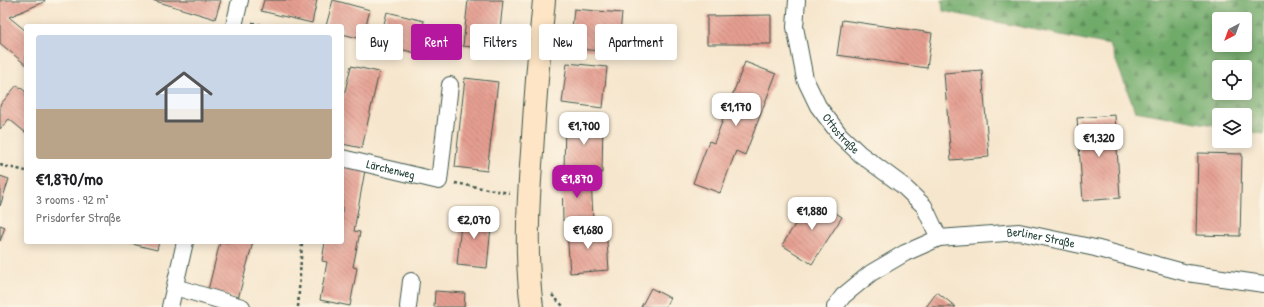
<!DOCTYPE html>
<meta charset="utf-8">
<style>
body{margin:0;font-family:"Patrick Hand",sans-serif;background:#f2f2f2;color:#202124;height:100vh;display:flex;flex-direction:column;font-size:15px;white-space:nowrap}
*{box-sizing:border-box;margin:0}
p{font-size:13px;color:#757577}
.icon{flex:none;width:22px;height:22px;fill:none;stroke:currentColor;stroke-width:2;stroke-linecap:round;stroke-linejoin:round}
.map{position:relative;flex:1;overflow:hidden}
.drawer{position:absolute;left:24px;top:24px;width:320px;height:220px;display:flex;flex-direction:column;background:#fff;border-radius:4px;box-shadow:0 2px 10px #0003}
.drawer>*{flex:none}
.guide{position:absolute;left:356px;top:24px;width:380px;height:36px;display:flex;gap:8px}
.needle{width:26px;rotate:221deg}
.tools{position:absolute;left:1212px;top:12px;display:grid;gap:8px}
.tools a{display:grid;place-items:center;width:40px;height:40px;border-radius:4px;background:#fff;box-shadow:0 2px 10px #0003;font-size:20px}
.price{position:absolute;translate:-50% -34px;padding:0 9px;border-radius:8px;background:#fff;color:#222;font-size:13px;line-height:26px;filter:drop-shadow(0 1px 2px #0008)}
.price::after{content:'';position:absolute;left:50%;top:24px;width:12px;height:9px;margin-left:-6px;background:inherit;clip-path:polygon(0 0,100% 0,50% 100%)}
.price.selected{background:#b5179e;color:#fff}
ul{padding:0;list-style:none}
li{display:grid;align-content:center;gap:8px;height:212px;padding:0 12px}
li+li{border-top:1px solid #e0e0e0}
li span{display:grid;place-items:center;height:124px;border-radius:4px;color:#555}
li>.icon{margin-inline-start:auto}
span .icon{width:72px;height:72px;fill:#fffc;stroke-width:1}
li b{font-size:17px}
.tag{padding:0 14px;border-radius:4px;background:#fff;box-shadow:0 2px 10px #0003;font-size:14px;line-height:36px}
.tag.selected{background:#b5179e;color:#fff}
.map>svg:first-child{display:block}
.forest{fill:url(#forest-firs);stroke:#487450;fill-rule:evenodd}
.building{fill:url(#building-back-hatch)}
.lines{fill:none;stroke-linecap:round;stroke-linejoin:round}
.street-casing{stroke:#3f564b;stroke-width:18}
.secondary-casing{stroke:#3f564b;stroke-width:24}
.path{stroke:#3f564b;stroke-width:2.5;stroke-dasharray:3 3;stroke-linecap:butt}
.street{stroke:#fff;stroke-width:16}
.secondary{stroke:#fde5c5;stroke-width:22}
.labels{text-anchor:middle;stroke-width:3;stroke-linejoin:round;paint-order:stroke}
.street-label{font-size:12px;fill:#1f3d34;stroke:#fcf5e5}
</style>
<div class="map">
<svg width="1264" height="307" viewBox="0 0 1264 307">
<defs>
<pattern id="forest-firs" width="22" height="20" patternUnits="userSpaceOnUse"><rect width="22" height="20" fill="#71ab6b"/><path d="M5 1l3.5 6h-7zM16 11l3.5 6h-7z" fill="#5c8c59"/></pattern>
<pattern id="building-back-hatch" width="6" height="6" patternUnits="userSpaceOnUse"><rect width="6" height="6" fill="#e59f91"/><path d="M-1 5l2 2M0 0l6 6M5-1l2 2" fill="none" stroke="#b98377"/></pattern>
</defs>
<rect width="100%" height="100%" fill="#fcf5e5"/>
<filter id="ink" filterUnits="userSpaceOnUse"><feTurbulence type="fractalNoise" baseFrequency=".025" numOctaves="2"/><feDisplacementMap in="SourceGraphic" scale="8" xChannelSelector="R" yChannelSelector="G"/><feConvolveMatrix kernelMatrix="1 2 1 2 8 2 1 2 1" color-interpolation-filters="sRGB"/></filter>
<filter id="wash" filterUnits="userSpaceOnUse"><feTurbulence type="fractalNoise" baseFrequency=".012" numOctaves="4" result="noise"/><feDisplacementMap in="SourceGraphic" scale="16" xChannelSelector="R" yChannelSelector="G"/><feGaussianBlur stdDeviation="0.9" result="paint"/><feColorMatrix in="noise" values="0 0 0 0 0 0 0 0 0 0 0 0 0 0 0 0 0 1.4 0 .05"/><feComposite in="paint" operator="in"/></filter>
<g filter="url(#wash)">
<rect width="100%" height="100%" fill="#f6e6cd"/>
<!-- forest -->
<path class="forest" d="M 942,0 L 1264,0 L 1264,134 L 1245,131 L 1245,115 L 1219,115 L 1219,126 L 1135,111 L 1110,45 L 943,11 ZM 1219,19 L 1245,19 L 1245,45 L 1219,45 ZM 1219,67 L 1245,67 L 1245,93 L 1219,93 Z"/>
<g id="blocks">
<!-- building -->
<path class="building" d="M 0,0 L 45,0 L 44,2 L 9,17 L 26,31 L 26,65 L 0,43 Z
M 152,0 L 221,0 L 215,19 Z
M 264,0 L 317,0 L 312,23 L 261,11 Z
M 333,0 L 370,10 L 362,39 L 342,34 L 342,26 L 326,26 Z
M 468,0 L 503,0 L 498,50 L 463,46 Z
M 574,9 L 622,13 L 618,53 L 570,48 Z
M 387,12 L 424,21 L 416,53 L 379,44 Z
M 771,15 L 771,44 L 707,44 L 707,16 Z
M 842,20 L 932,33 L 927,68 L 837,55 Z
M 745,62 L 776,74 L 745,155 L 736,151 L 720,193 L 693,183 L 709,141 L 714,143 Z
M 567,63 L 607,67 L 603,108 L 562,103 Z
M 351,66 L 379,72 L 362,148 L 342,144 L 342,104 Z
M 982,70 L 989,157 L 951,160 L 944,73 Z
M 465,78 L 498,82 L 487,171 L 455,167 Z
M 17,85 L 26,92 L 26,133 L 9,119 L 0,129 L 0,105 Z
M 1115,115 L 1120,198 L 1083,201 L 1077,118 Z
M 565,120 L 603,121 L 602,173 L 564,172 Z
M 1198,153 L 1242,154 L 1240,236 L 1196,235 Z
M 342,166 L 365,170 L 354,231 L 360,232 L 353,267 L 357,268 L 350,306 L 320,300 L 327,262 L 322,261 L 325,242 L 342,242 Z
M 0,176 L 9,179 L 0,206 Z
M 591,176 L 593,220 L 563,221 L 562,177 Z
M 812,198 L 842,217 L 812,264 L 782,245 Z
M 462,213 L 492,216 L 487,268 L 457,265 Z
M 0,225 L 5,227 L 0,241 Z
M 606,228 L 609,270 L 570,273 L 567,230 Z
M 124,242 L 159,242 L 157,250 Z
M 220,242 L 253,242 L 238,299 L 208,290 Z
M 651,288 L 670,298 L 665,307 L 641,307 Z
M 435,291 L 465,293 L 464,307 L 434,307 Z
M 937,292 L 956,307 L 926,307 Z"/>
</g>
</g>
<g filter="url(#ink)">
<use href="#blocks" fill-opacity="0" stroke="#3f564b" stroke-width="1"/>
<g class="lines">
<!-- street casing -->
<g class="street-casing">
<g id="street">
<path id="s1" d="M 797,0 L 795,27 L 805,79 L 818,106 L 840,135 L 860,154 L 902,185 L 924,206 L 939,238"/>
<path d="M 234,26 L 240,0"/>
<path id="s2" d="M 342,158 L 439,181 L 450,85"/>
<path d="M 175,287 L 242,307"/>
<path d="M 170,307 L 185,242"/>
<path d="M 408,307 L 411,281"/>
<path id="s3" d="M 835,307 L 843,296 L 871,273 L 905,253 L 939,238 L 1019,232 L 1095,248 L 1187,273 L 1264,284"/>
</g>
</g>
<!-- secondary casing -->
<g class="secondary-casing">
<path id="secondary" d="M 532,307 C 525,256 528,203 532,152 C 535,101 539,51 544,0"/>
</g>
<!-- path -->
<path class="path" d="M 252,23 L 267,26
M 0,165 L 26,171
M 455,183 L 509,193
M 552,295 L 564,307
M 298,307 L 302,242"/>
<!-- street -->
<use href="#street" class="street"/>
<!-- secondary -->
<use href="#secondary" class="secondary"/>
</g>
</g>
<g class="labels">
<!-- street labels -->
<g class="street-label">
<text dy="4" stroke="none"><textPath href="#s1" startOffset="146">Ottostraße</textPath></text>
<text dy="4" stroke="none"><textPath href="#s2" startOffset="50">Lärchenweg</textPath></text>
<text dy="4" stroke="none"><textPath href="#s3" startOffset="229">Berliner Straße</textPath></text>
</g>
</g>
</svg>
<div class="tools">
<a><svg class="needle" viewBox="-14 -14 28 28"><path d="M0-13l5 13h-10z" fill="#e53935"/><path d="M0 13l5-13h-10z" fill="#757577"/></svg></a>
<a><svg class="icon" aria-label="locate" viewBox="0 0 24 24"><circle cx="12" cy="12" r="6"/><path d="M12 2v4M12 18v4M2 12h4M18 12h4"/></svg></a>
<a><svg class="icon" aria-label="layers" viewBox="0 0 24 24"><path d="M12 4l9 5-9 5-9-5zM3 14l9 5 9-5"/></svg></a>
</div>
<b class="price" style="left:736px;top:127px">€1,170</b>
<b class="price" style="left:584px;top:146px">€1,700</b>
<b class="price" style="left:1099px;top:158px">€1,320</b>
<b class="price selected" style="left:577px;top:199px">€1,870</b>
<b class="price" style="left:812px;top:231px">€1,880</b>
<b class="price" style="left:474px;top:240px">€2,070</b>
<b class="price" style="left:588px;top:250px">€1,680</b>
<div class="guide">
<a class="tag">Buy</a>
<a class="tag selected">Rent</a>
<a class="tag">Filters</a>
<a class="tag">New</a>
<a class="tag">Apartment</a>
</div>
<section class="drawer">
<ul>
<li><span style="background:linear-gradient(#c9d6e8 60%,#b9a48a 0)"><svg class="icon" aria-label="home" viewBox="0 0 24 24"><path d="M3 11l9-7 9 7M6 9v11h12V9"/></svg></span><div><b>€1,870/mo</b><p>3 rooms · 92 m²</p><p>Prisdorfer Straße</p></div></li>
</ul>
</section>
</div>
